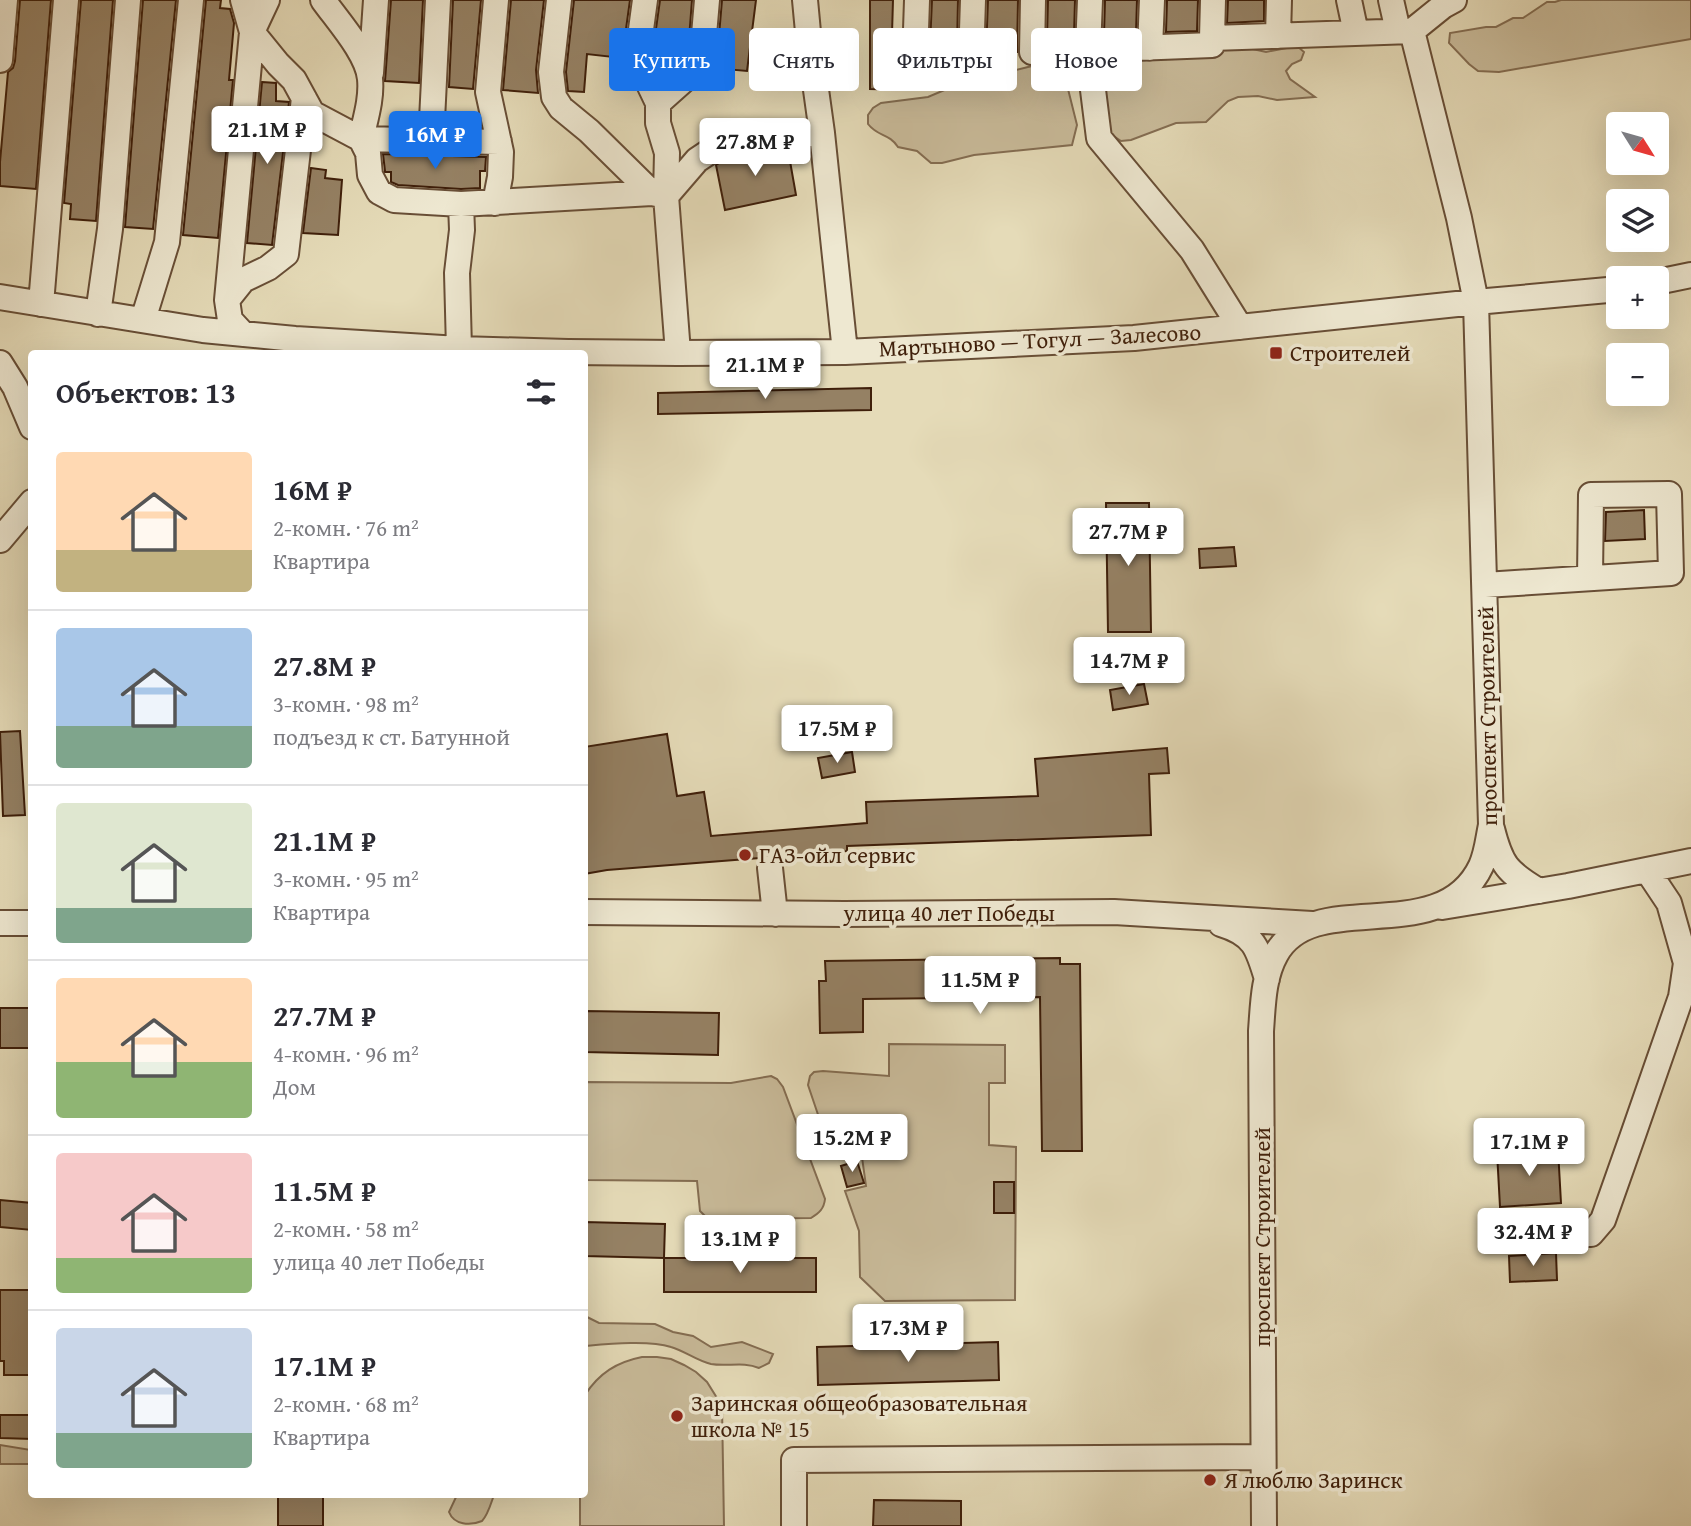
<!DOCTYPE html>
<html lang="ru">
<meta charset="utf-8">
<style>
body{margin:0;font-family:"Gentium Book Plus",serif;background:#f7f7f7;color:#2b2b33;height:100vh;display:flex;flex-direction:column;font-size:26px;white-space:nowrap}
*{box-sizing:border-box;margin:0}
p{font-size:23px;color:#7c7c81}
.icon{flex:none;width:38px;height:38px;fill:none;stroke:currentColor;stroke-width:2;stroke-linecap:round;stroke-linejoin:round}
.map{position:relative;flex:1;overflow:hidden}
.drawer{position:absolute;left:28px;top:350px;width:560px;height:1148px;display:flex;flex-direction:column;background:#fff;border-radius:7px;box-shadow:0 7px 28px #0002}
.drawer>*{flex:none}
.top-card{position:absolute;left:609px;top:28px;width:665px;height:63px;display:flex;gap:14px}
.needle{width:46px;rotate:127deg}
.fabs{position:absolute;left:1606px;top:112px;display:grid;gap:14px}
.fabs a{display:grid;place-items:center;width:63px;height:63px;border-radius:7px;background:#fff;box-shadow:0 7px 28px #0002;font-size:35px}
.price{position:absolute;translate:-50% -60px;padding:0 16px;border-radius:7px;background:#fff;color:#222;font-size:23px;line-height:46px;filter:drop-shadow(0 2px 4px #0008)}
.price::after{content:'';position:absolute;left:50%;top:42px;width:21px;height:16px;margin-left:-10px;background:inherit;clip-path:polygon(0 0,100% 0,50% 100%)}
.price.active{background:#1a73e8;color:#fff}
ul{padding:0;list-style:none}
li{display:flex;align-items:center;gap:21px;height:175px;padding:0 28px}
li+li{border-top:2px solid #e1e1e2}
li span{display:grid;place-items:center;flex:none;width:196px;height:140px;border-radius:7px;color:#555}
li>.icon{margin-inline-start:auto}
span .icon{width:84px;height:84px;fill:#fffc;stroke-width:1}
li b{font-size:30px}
h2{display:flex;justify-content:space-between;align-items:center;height:84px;padding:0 28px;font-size:30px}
.chip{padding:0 24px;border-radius:7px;background:#fff;box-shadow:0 7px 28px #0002;font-size:24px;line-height:63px}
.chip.active{background:#1a73e8;color:#fff}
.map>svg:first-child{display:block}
.green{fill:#c9bb9a;stroke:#846d52;stroke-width:2}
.building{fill:#958164;stroke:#3f1f0a;stroke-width:2}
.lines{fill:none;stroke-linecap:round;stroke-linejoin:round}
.minor-casing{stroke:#684e36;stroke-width:28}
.minor{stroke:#eee8d1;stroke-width:24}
.poi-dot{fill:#8f2418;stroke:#eee8d1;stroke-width:2.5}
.labels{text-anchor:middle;stroke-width:7;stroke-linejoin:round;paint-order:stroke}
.street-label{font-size:23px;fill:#3f1f0a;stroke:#eee8d1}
.poi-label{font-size:23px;fill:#3f1f0a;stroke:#eee8d1;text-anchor:start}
</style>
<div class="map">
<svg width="1691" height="1526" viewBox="0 0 1691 1526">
<rect width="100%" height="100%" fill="#e5dbb8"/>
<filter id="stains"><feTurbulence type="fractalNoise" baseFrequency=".00286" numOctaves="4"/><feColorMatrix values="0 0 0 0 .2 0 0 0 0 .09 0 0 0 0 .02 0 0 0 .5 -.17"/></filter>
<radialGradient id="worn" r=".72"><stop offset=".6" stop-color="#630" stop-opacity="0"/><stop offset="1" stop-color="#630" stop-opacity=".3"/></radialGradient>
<!-- green -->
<path class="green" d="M 1561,0 L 1691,0 L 1691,39 L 1499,72 L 1478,71 L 1469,64 L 1449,43 L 1450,33 L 1486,27 L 1496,27 L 1513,18 L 1523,18 L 1547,2 L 1555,2 Z
M 1228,46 L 1239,46 L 1266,52 L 1297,46 L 1304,52 L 1301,60 L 1292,64 L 1286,71 L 1290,79 L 1315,97 L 1277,100 L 1258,96 L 1238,97 L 1228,101 L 1206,122 L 1176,123 L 1131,140 L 1121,141 L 1112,135 L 1101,107 L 1102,61 Z
M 1032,66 L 1043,66 L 1051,74 L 1067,85 L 1077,125 L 1072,145 L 974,155 L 942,163 L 931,163 L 917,151 L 898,147 C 889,133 878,137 868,124 L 868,115 L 873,108 L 881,103 L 928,97 L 987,72 L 1004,73 Z
M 889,1044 L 1005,1045 L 1005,1083 L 989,1083 L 989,1145 L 1016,1147 L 1015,1300 L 885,1301 L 860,1277 L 859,1231 L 845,1191 L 866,1186 L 861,1150 L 831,1153 L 808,1085 L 810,1076 L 814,1072 L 823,1071 L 889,1076 Z
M 771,1076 L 777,1079 L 783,1087 L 825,1199 C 824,1209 819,1213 811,1218 L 713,1219 L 705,1216 L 700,1211 L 697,1181 L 585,1180 L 585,1082 L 731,1083 Z
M 585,1316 L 599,1323 L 655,1324 L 673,1332 L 693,1336 L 711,1347 L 742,1342 L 773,1354 L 769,1363 L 759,1368 C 743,1361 727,1367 711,1364 C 697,1361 685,1351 671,1347 C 649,1340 608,1344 585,1346 Z
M 642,1357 L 657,1357 L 671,1359 L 684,1365 L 696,1372 L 707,1382 L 722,1406 L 724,1526 L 580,1526 L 580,1495 L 584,1494 L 585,1395 C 599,1373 617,1362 642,1357 Z
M 0,1445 L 31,1450 L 31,1464 L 0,1464 Z
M 457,1495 L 457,1494 L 494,1495 C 491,1503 488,1515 482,1521 C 470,1526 454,1525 449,1512 Z"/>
<!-- building -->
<path class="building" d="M 20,0 L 51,0 L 36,189 L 0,186 L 0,162 L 8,72 L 13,68 L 15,61 Z
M 81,0 L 113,0 L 96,221 L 70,219 L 71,204 L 64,203 Z
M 143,0 L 176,0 L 153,229 L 125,227 Z
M 206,0 L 221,0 L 220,8 L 230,9 L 234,23 L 229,80 L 233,80 L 218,238 L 183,235 Z
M 391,0 L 423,0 L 419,83 L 385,81 Z
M 453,0 L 481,0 L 473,89 L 449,87 Z
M 511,0 L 544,0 L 536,70 L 538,93 L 503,90 Z
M 574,0 L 630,0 L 622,58 L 587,54 L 584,92 L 568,91 L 566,72 Z
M 660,0 L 692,0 L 688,52 L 679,63 L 654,60 L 652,57 Z
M 722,0 L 756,0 L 747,71 L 713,68 L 717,59 Z
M 870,0 L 893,0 L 892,34 L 901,35 L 900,60 L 902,66 L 908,73 L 916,75 L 916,90 L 870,89 Z
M 932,0 L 958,0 L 957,45 L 930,45 Z
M 988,0 L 1018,0 L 1017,52 L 986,53 Z
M 1048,0 L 1075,0 L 1074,35 L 1047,37 Z
M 1105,0 L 1137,0 L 1136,33 L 1104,34 Z
M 1167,0 L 1198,0 L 1197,31 L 1166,32 Z
M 1228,0 L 1264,0 L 1264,21 L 1227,23 Z
M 262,82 L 276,83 L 276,101 L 289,102 L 272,245 L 247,243 Z
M 788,150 L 796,195 L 725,210 L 716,165 L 732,155 Z
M 383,154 L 486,157 L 485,171 L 480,171 L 480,188 L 461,189 L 398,185 L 391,182 L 391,172 L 385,172 L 385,171 Z
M 311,168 L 326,170 L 325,178 L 342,180 L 338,235 L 303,233 Z
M 871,388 L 871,410 L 658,414 L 658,393 Z
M 1106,503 L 1149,503 L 1151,632 L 1108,632 Z
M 1644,510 L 1645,539 L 1605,541 L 1606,512 Z
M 1234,547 L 1236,566 L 1200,568 L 1199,549 Z
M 1144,684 L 1148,704 L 1113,710 L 1110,690 Z
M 20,731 L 25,815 L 3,816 L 0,732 Z
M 667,734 L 677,796 L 704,792 L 711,836 L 867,823 L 866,802 L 1038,796 L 1035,759 L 1167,748 L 1169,773 L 1149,774 L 1151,835 L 847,846 L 847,851 L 779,856 L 769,853 L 760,858 L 607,870 L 584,874 L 584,747 Z
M 852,752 L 855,772 L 822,778 L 818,758 Z
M 1060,958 L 1060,964 L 1080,964 L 1082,1151 L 1042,1151 L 1040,997 L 863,999 L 863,1032 L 820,1033 L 819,981 L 826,981 L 825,961 Z
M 0,1008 L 32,1008 L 32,1048 L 0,1048 Z
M 584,1011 L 719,1013 L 718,1055 L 584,1052 Z
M 1558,1149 L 1561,1203 L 1500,1207 L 1497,1152 Z
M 857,1161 L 864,1183 L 847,1187 L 841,1166 Z
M 994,1182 L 1014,1182 L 1014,1213 L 994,1213 Z
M 0,1200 L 32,1203 L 32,1230 L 0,1227 Z
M 584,1222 L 665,1224 L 664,1258 L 584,1256 Z
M 1556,1253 L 1557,1280 L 1510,1282 L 1509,1256 Z
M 664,1258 L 816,1258 L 816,1292 L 664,1292 Z
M 0,1290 L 32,1290 L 32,1375 L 4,1375 L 4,1361 L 0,1361 Z
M 998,1342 L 999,1380 L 818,1385 L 817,1347 Z
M 0,1415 L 32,1415 L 32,1439 L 0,1438 Z
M 278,1494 L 323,1494 L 323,1526 L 278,1526 Z
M 874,1500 L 961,1501 L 961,1526 L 873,1526 Z"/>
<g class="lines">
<!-- minor casing -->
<g class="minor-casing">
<path id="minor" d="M 243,0 L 252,32 L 278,64 L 294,80 L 312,113 L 361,139 L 368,153 L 370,175 L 379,192 L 394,200 L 461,204
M 323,0 C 338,21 368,54 370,79 C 372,99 365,120 361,139 L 499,142
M 559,0 L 551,72 L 554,97 L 561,108 L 589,131 L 652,193
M 645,0 L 637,59 L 658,103 L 658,123 L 667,153 L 666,196
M 805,0 L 808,32 L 822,133 L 845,352
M 917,0 L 915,60 L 971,60 L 973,0
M 1033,0 L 1032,52 L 1212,45 L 1212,38 L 1412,31
M 1090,0 L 1088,50 L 1099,138 L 1192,250 L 1240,327
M 1349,0 L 1356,33
M 1391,0 L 1398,31
M 1278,36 L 1279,0
M 1212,38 L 1213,0
M 1150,48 L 1152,0
M 0,60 L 5,0
M 371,73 L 376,0
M 658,103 L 686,78 L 702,58 L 707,0
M 431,140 L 438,0
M 666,196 L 697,160 L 727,140 L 822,133
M 495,203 L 500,177 L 501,152 L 488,92 L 496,0
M 1657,282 L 1691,275
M 0,297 L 203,330 L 295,339 L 459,349 L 568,352 L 678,353 L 845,352 L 1134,338 L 1476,302 L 1619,289
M 227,300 L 243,280 L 268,268 L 286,254 L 304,98
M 41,304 L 66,0
M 98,314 L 110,229 L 128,0
M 143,320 L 167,242 L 191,0
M 243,334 L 230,320 L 227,300 L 252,32 L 267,0
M 459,349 L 457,273 L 462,230 L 461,204 L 652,193 L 666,196 L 678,353
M 0,363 L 15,387 L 32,427
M 0,540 L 32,502
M 1485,585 L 1671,573 L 1669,494 L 1591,495 L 1590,578
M 1492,829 C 1501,865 1507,872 1539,891
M 770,868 L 775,914
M 1442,907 L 1568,886 L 1691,861
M 584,912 L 844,914 L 1114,912 L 1312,924
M 0,923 L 32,923
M 1221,924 C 1254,934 1258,948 1267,979
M 1518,1232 L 1591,1234 L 1603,1220 L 1633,1135 L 1681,997 L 1686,963 L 1669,903 L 1647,870
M 794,1526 L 794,1460 L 1263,1457
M 1264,1526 L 1261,1031 C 1263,1005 1263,977 1276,954 C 1314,885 1441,951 1481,866 C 1487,853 1488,839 1491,825 L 1476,302 L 1459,218 L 1412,31 L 1443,6 L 1454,0"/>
</g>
<!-- minor -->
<use href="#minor" class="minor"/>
</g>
<!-- markers -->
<g class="poi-dot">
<rect x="1269" y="346" width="14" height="14" rx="3.5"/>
<circle cx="745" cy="855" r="7"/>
<circle cx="677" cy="1416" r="7"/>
<circle cx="1210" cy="1480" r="7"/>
</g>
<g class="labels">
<!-- street labels -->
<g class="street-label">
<text transform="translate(1040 340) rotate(-3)" y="8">Мартыново — Тогул — Залесово</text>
<text transform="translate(1487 716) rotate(-91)" y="8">проспект Строителей</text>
<text x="949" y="921">улица 40 лет Победы</text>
<text transform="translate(1262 1237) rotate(-90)" y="8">проспект Строителей</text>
</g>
<!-- poi labels -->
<g class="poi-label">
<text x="1290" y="361">Строителей</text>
<text x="759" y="863">ГАЗ-ойл сервис</text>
<text x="691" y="1411">Заринская общеобразовательная<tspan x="691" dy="26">школа № 15</tspan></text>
<text x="1224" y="1488">Я люблю Заринск</text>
</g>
</g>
<rect width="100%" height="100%" filter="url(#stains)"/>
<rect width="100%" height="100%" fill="url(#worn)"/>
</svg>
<div class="fabs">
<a><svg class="needle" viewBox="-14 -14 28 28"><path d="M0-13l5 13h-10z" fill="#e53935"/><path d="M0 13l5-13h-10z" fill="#7c7c81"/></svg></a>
<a><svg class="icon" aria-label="layers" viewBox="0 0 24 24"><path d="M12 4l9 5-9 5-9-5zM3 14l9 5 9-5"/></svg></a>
<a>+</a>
<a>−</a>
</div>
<b class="price" style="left:267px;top:166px">21.1M ₽</b>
<b class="price active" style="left:435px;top:171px">16M ₽</b>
<b class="price" style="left:755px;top:178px">27.8M ₽</b>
<b class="price" style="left:765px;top:401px">21.1M ₽</b>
<b class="price" style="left:1128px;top:568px">27.7M ₽</b>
<b class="price" style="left:1129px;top:697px">14.7M ₽</b>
<b class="price" style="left:837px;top:765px">17.5M ₽</b>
<b class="price" style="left:980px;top:1016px">11.5M ₽</b>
<b class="price" style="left:852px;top:1174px">15.2M ₽</b>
<b class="price" style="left:1529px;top:1178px">17.1M ₽</b>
<b class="price" style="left:1533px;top:1268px">32.4M ₽</b>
<b class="price" style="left:740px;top:1275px">13.1M ₽</b>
<b class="price" style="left:908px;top:1364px">17.3M ₽</b>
<div class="top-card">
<a class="chip active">Купить</a>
<a class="chip">Снять</a>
<a class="chip">Фильтры</a>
<a class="chip">Новое</a>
</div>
<section class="drawer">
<h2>Объектов: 13<svg class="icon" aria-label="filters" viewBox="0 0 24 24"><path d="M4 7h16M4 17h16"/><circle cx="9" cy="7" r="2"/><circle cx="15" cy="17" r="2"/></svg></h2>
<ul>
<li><span style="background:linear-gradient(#ffd9b3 70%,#c2b280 0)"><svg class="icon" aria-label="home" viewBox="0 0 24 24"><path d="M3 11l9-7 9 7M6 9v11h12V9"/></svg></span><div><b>16M ₽</b><p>2-комн. · 76 m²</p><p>Квартира</p></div></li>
<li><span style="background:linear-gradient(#a9c7e8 70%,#7fa58c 0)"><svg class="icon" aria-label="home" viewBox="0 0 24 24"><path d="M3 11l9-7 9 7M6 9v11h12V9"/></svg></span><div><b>27.8M ₽</b><p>3-комн. · 98 m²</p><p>подъезд к ст. Батунной</p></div></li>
<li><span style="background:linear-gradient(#dfe7d0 75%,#7fa58c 0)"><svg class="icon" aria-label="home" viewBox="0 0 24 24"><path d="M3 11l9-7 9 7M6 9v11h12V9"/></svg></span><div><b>21.1M ₽</b><p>3-комн. · 95 m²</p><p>Квартира</p></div></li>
<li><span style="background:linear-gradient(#ffd9b3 60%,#8fb573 0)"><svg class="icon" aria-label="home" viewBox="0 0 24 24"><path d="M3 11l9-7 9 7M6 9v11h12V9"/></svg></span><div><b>27.7M ₽</b><p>4-комн. · 96 m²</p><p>Дом</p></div></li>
<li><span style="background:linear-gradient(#f6c9c9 75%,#8fb573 0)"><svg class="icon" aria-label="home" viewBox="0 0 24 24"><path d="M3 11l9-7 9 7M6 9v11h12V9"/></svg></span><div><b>11.5M ₽</b><p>2-комн. · 58 m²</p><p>улица 40 лет Победы</p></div></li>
<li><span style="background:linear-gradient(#c9d6e8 75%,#7fa58c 0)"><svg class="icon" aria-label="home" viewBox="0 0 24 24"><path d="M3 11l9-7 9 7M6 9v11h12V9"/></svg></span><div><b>17.1M ₽</b><p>2-комн. · 68 m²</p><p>Квартира</p></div></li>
</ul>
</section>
</div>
